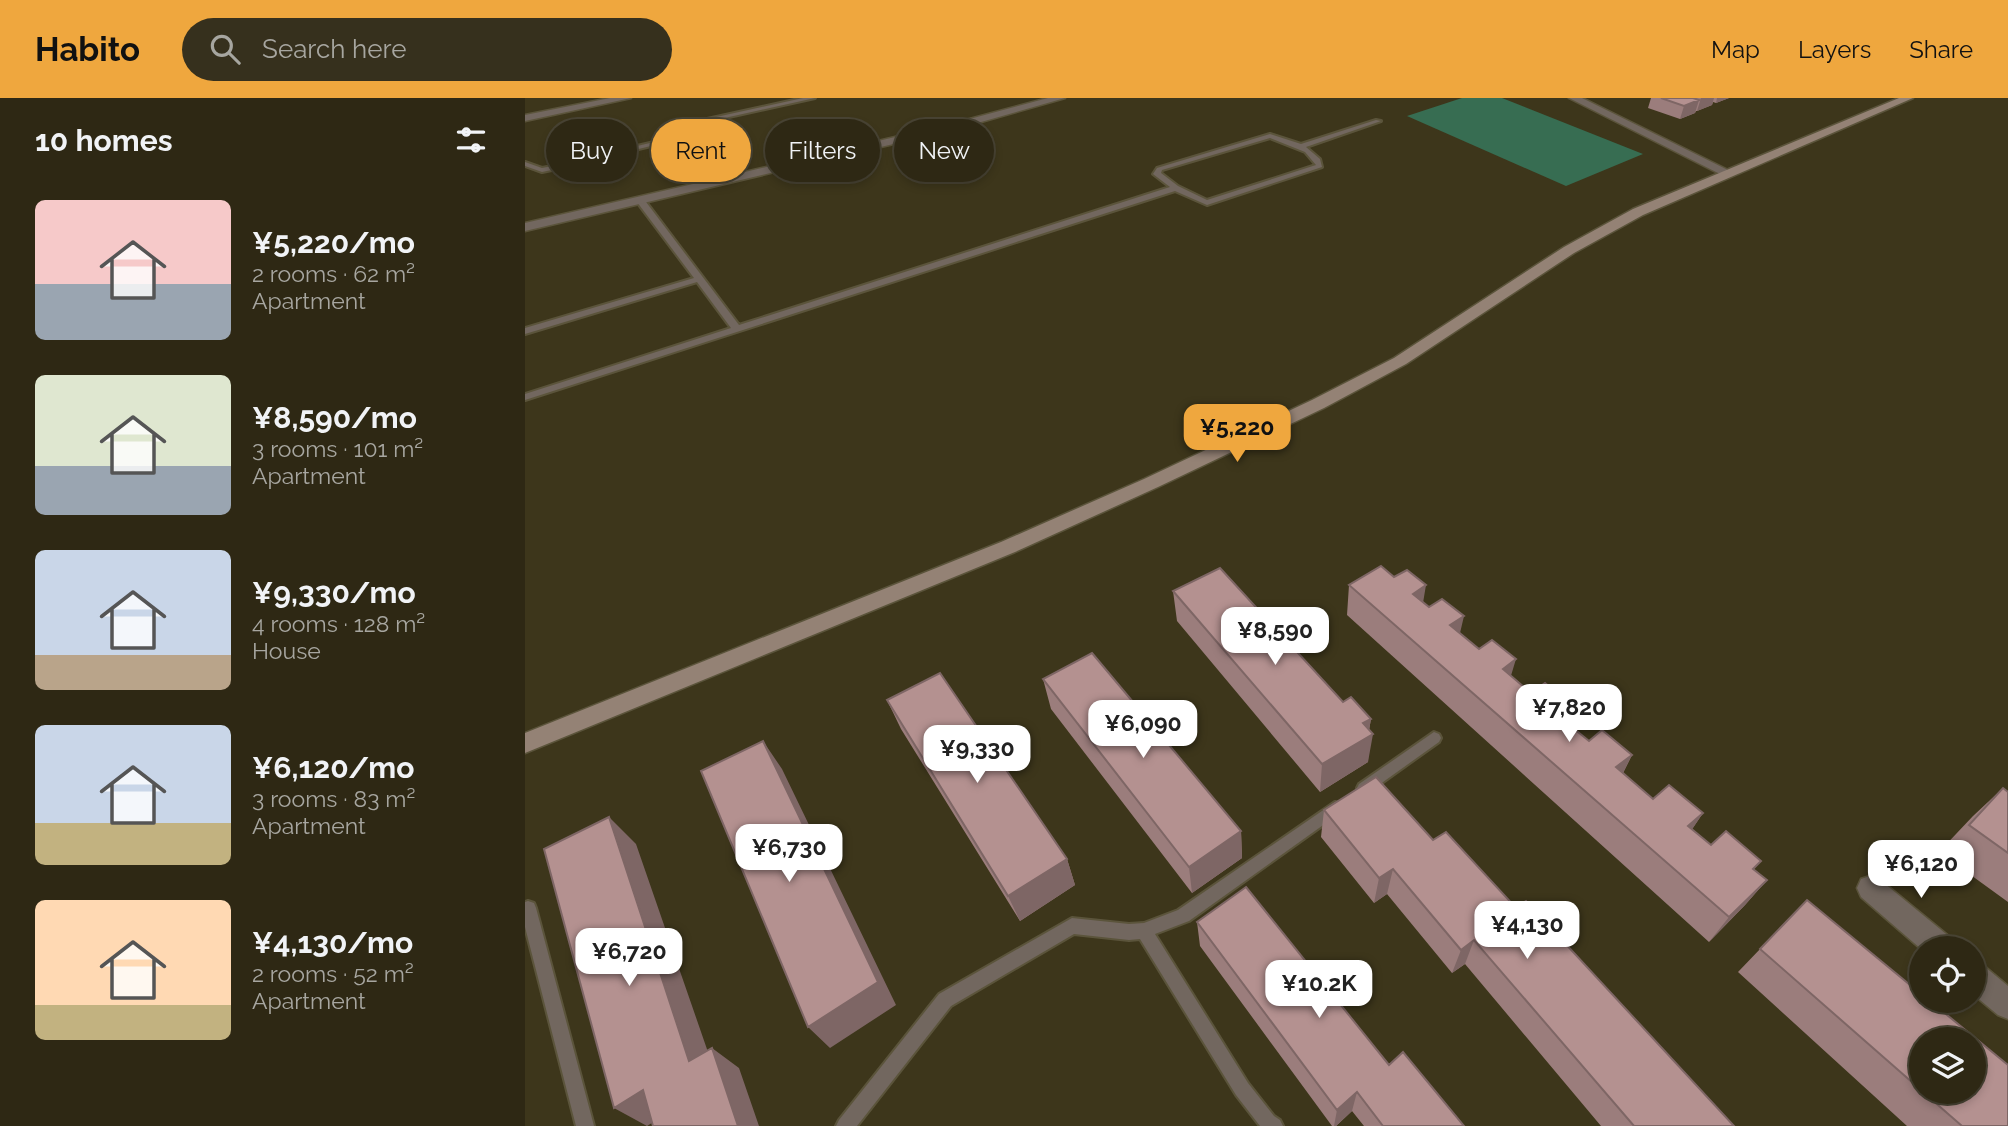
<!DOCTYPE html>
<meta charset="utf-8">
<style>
body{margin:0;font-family:Raleway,sans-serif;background:#36301d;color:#f1f3f6;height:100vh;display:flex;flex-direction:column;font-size:26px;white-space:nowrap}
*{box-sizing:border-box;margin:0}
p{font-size:23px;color:#a7a6a0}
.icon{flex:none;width:38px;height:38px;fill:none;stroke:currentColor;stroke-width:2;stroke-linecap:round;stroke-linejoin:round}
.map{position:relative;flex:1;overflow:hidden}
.details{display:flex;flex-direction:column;background:#2e2814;width:525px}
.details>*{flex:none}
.hud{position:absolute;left:21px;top:21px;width:665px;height:63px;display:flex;gap:14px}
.tools{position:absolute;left:1384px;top:838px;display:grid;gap:14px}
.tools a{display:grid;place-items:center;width:77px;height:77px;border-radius:50%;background:#2e2814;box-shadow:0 4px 10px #0003,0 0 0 2px #494434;font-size:35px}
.price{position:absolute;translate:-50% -60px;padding:0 16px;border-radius:14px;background:#fff;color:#222;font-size:23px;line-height:46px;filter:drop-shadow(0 2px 4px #0008)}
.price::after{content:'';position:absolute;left:50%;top:42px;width:21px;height:16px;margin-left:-10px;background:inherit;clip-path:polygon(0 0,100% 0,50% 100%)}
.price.selected{background:#efa73e;color:#111}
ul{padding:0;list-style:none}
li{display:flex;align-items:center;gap:21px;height:175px;padding:0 35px}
li span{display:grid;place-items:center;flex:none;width:196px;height:140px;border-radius:10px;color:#555}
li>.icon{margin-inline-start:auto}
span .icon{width:84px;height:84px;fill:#fffc;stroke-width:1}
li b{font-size:30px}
h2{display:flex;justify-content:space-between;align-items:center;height:84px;padding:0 35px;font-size:30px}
.pill{padding:0 24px;border-radius:32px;background:#2e2814;box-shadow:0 4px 10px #0003,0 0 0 2px #494434;font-size:24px;line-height:63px}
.pill.selected{background:#efa73e;color:#111}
header{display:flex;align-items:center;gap:42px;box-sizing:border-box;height:98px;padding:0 35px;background:#efa73e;color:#111}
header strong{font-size:33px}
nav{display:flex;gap:38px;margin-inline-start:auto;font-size:24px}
.search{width:490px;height:63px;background:#36301d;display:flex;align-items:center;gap:18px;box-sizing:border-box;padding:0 24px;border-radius:38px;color:#a7a6a0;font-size:26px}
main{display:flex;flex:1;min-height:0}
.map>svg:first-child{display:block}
.green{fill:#376d52}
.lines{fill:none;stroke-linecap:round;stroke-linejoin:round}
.lane-casing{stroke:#5b543b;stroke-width:4}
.street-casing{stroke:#5b543b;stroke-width:3}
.secondary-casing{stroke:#5b543b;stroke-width:3}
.lane{fill:#72675f;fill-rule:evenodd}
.street{fill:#72675f;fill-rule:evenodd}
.secondary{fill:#948275;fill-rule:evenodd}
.wall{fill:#9b7d7c;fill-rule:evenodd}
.shaded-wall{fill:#7e6665}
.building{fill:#b49190;stroke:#7e6665;stroke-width:2}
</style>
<header>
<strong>Habito</strong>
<div class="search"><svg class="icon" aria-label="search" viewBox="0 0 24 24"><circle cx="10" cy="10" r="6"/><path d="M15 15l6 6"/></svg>Search here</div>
<nav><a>Map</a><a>Layers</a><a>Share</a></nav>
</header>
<main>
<section class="details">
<h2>10 homes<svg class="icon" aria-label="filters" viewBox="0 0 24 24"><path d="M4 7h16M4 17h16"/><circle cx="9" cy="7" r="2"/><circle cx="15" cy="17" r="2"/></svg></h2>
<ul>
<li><span style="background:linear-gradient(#f6c9c9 60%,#9aa5b1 0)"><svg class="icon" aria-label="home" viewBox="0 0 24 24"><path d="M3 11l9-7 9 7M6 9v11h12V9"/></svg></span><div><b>¥5,220/mo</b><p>2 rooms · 62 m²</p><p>Apartment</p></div></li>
<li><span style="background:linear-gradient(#dfe7d0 65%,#9aa5b1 0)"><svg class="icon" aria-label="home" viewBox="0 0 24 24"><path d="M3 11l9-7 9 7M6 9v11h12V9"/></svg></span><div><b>¥8,590/mo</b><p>3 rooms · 101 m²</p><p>Apartment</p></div></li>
<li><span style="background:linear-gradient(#c9d6e8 75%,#b9a48a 0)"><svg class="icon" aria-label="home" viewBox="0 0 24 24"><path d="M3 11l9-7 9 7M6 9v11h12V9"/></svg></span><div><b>¥9,330/mo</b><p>4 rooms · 128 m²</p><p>House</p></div></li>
<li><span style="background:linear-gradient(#c9d6e8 70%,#c2b280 0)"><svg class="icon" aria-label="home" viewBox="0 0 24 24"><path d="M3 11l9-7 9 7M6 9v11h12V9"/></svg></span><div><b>¥6,120/mo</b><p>3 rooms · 83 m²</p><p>Apartment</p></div></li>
<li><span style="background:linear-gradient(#ffd9b3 75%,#c2b280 0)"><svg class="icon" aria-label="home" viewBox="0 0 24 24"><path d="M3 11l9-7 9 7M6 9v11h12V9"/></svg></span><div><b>¥4,130/mo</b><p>2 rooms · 52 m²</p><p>Apartment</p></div></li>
</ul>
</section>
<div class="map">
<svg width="1483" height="1028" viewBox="0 0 1483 1028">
<rect width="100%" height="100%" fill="#3d361b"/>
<!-- green -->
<path class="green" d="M 937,0 L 977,0 L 1118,56 L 1041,88 L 882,18 Z"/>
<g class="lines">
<!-- lane casing -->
<g class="lane-casing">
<path id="lane" d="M 278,0 L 290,0 L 177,25 L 163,39 L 27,72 L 17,74 L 0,68 L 0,64 L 17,70 L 27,68 L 159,37 L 173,23 Z
M 851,22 L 856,23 L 781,49 L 795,61 L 797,69 L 682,107 L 650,93 L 0,302 L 0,296 L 206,230 L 172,184 L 0,236 L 0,230 L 169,180 L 112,104 L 112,100 L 118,100 L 214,227 L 645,89 L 628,76 L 632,70 L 745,36 L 776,46 ZM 745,40 L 780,54 L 791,67 L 682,102 L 653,88 L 636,75 L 637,72 Z
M 909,634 L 914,636 L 916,640 L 914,644 L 844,694 L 839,696 L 834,694 L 832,690 L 834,686 Z
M 810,704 L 815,705 L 817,710 L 815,715 L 664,823 L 630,836 L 723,985 L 749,1018 L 755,1022 L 758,1028 L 735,1028 L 711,997 L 615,841 L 604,842 L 549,836 L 426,908 L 332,1028 L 311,1028 L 314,1022 L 414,896 L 547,820 L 604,826 L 619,825 L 653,812 Z
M 3,803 L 9,805 L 11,810 L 69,1028 L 51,1028 L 0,829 L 0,804 Z"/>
</g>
<!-- street casing -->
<g class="street-casing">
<path id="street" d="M 85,0 L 106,0 L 0,23 L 0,17 Z
M 523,0 L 540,0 L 428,32 L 0,133 L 0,125 L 426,26 Z
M 1044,0 L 1057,0 L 1209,75 L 1199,78 Z
M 1345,778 L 1354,781 L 1426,840 L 1430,850 L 1396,851 L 1336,799 L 1332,790 L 1336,781 Z
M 1449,864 L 1459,868 L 1483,888 L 1483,921 L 1473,917 L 1449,897 Z"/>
</g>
<!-- secondary casing -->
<g class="secondary-casing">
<path id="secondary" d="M 1374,0 L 1388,0 L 1118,117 L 1049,155 L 881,266 L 799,310 L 633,389 L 490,454 L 0,655 L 0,635 L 476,444 L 619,381 L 787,302 L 869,260 L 1039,149 L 1108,111 Z"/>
</g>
<!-- lane -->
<use href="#lane" class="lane"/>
<!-- street -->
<use href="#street" class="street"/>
<!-- secondary -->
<use href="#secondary" class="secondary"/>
</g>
<!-- wall -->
<path class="wall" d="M 1126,0 L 1204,0 L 1191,5 L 1188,4 L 1187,7 L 1172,13 L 1171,13 L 1170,15 L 1155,21 L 1123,10 Z
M 824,487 L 898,504 L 1064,643 L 1107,657 L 1098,675 L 1128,701 L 1178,715 L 1167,731 L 1186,747 L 1229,771 L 1242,782 L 1220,807 L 1184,844 L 822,517 Z
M 648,493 L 818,604 L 846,621 L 844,632 L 843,664 L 795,694 L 652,523 Z
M 518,581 L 716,733 L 717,760 L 667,795 L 526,611 Z
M 362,602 L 542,761 L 550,787 L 495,823 L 376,631 Z
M 1478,690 L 1483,694 L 1483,804 L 1414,754 L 1448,718 Z
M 799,712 L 908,742 L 991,810 L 1209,1028 L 1076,1028 L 940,866 L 927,875 L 862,796 L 849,805 L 796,739 Z
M 1282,802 L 1483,1028 L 1382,1028 L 1213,874 ZM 1396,942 L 1449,994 L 1396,994 Z
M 672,824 L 864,967 L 939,1028 L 839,1028 L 827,1013 L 811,1028 L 807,1028 L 675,848 Z"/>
<!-- shaded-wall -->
<path class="shaded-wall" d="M 1176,0 L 1189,0 L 1187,7 L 1172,13 Z
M 1192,0 L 1204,0 L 1191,5 Z
M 1174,2 L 1170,15 L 1155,21 L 1159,8 Z
M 901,487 L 896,517 L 888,496 Z
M 939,518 L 932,548 L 925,527 Z
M 991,561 L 982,591 L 978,571 Z
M 1045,606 L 1034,634 L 1031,616 Z
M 846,621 L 843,638 L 848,636 L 843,664 L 795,694 L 797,666 L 838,625 Z
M 238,643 L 257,671 L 371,907 L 305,950 L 283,929 Z
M 1107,657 L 1093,685 L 1091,669 Z
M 1178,715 L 1160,742 L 1163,728 Z
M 84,719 L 111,746 L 193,983 L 164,963 Z
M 716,733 L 717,760 L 667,795 L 664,769 Z
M 542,761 L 550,787 L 495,823 L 483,798 Z
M 868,771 L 862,796 L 849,805 L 854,780 Z
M 1242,782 L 1220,807 L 1184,844 L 1204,819 Z
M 949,842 L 940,866 L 927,875 L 936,852 Z
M 187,950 L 214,970 L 234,1028 L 213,1028 Z
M 118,992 L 149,1011 L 122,1028 L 89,1010 Z
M 832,994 L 827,1013 L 811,1028 L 809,1028 L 812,1012 Z"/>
<!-- building -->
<path class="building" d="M 1136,0 L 1168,0 L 1174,2 L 1159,8 Z
M 856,468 L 869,479 L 882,472 L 901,487 L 888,496 L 904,509 L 917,501 L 939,518 L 925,527 L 954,551 L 967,542 L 991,561 L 978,571 L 1006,595 L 1020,585 L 1045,606 L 1031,616 L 1064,643 L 1077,632 L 1107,657 L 1091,669 L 1128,701 L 1144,687 L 1178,715 L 1163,728 L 1186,747 L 1201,733 L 1236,763 L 1228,771 L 1242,782 L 1204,819 L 824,487 Z
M 695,470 L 818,604 L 826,599 L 846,621 L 838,625 L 848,636 L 797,666 L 648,493 Z
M 567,555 L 716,733 L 664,769 L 518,581 Z
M 415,575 L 542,761 L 483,798 L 362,602 Z
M 238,643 L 353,884 L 283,929 L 176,673 Z
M 851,679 L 908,742 L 921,734 L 991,810 L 1001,803 L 1209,1028 L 1109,1028 L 949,842 L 936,852 L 868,771 L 854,780 L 799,712 Z
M 1478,690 L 1483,694 L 1483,755 L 1444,727 Z
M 84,719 L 164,963 L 187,950 L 213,1028 L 128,1028 L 118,992 L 89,1010 L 19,751 Z
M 721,789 L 864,967 L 878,954 L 939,1028 L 858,1028 L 832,994 L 812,1012 L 672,824 Z
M 1282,802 L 1396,896 L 1396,903 L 1405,903 L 1483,967 L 1483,1028 L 1437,1028 L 1398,994 L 1449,994 L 1449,942 L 1396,942 L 1396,992 L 1235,851 Z"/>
</svg>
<div class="tools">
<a><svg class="icon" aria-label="locate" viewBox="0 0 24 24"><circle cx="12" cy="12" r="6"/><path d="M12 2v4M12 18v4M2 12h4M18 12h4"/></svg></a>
<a><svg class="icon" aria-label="layers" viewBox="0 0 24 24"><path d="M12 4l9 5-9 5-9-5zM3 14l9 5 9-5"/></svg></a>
</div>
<b class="price selected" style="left:712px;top:366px">¥5,220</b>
<b class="price" style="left:750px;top:569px">¥8,590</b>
<b class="price" style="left:1044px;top:646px">¥7,820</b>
<b class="price" style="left:618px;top:662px">¥6,090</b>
<b class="price" style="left:452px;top:687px">¥9,330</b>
<b class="price" style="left:264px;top:786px">¥6,730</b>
<b class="price" style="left:1396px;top:802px">¥6,120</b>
<b class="price" style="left:1002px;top:863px">¥4,130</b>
<b class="price" style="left:104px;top:890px">¥6,720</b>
<b class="price" style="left:794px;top:922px">¥10.2K</b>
<div class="hud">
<a class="pill">Buy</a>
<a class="pill selected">Rent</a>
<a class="pill">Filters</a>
<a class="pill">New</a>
</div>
</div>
</main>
